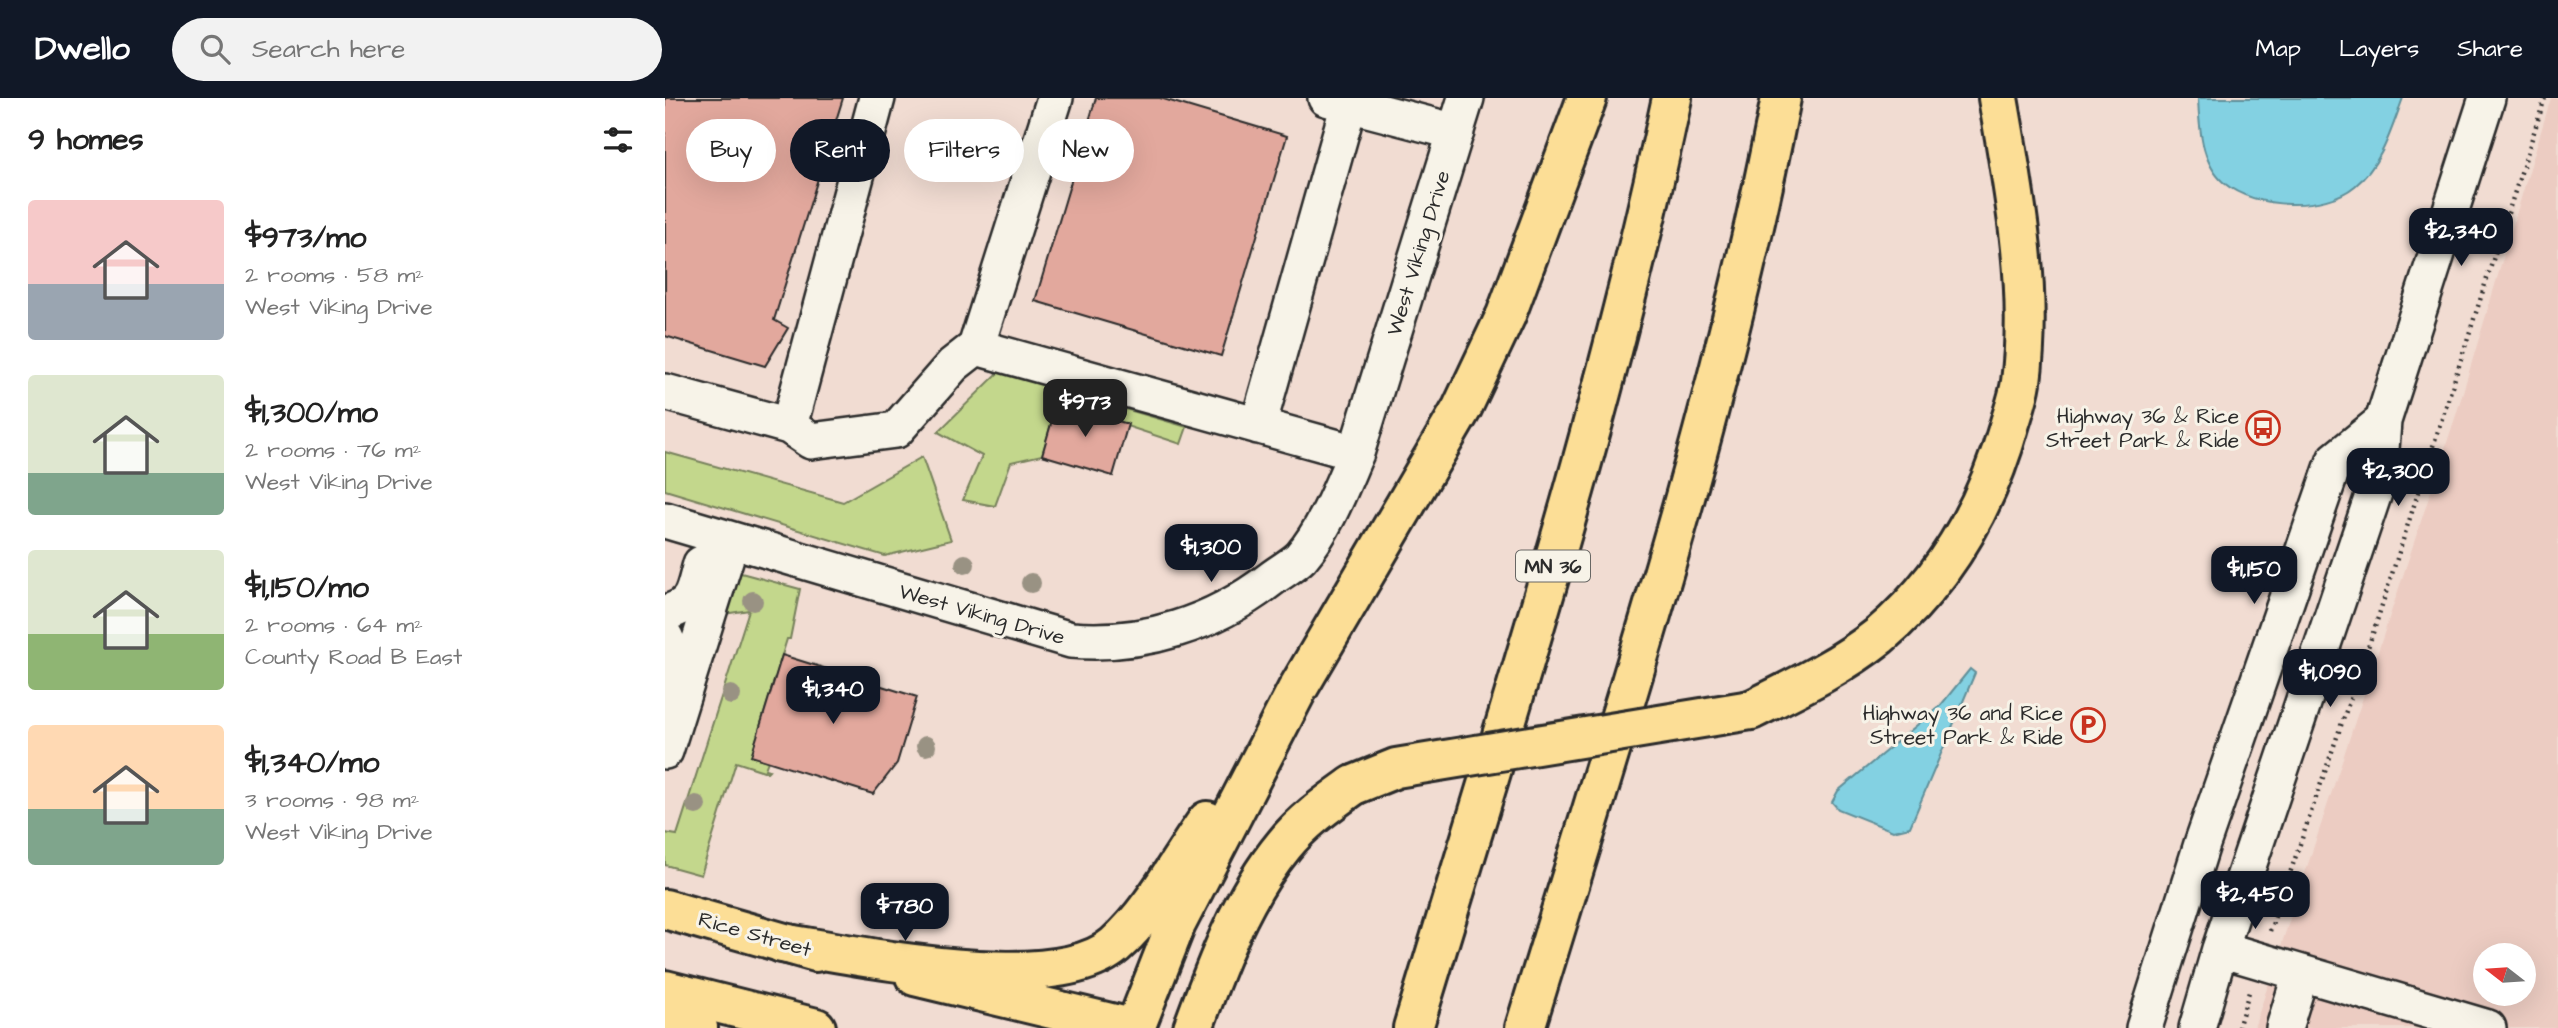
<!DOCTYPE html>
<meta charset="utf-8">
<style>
body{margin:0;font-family:"Architects Daughter",sans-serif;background:#f2f2f2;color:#222;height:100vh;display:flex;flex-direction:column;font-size:26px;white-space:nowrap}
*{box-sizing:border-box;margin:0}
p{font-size:23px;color:#767676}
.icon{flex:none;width:38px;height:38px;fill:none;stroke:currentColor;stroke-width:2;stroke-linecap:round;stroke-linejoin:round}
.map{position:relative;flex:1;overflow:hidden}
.side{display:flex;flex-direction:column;background:#fff;width:665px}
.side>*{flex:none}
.top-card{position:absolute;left:21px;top:21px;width:665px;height:63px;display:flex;gap:14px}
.needle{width:46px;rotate:287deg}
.controls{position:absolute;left:1808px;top:845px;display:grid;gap:14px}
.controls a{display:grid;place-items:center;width:63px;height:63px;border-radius:50%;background:#fff;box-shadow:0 7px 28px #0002;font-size:35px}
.price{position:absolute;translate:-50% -60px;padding:0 16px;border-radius:14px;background:#111827;color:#fff;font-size:23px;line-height:46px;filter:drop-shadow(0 2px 4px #0008)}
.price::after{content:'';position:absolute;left:50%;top:42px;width:21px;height:16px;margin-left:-10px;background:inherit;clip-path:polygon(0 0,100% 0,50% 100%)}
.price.active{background:#222;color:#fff}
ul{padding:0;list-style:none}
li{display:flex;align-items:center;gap:21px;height:175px;padding:0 28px}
li span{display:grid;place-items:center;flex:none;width:196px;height:140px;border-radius:7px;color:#555}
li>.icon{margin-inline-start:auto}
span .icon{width:84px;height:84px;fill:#fffc;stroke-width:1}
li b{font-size:30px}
h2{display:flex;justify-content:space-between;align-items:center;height:84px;padding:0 28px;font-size:30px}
.tag{padding:0 24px;border-radius:32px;background:#fff;box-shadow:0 7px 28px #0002;font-size:24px;line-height:63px}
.tag.active{background:#111827;color:#fff}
header{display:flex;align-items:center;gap:42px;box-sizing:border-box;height:98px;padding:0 35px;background:#111827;color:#fff}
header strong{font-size:33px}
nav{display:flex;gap:38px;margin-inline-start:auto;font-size:24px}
.search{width:490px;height:63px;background:#f2f2f2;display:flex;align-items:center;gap:18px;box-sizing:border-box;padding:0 24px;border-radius:38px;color:#767676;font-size:26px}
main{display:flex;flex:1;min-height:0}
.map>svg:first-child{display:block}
.built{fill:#ecccc2;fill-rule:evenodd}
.green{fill:#c3d78c;stroke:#77815c;stroke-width:2}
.water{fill:#83d1e2;stroke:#608f99;stroke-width:2}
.building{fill:#e2a89d;stroke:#2b2b2b;stroke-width:2}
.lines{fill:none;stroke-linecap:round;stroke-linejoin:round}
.minor-casing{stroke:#2b2b2b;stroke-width:40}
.major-casing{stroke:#2b2b2b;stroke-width:44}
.highway-casing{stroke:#2b2b2b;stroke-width:44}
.path{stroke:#2b2b2b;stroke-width:4.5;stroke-dasharray:2 5;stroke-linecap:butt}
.minor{stroke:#f7f3e8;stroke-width:35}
.major{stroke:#fcde96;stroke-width:38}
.highway{stroke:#fcde96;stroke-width:38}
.highway-bridge-casing{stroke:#2b2b2b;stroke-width:44;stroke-linecap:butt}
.highway-bridge{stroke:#fcde96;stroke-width:38}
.tree{fill:#999283}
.labels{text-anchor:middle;stroke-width:6;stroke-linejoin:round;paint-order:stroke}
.shield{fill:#f7f3e8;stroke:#686764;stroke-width:2}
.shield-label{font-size:19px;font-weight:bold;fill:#2b2b2b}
.street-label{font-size:21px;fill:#2b2b2b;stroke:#f7f3e8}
.poi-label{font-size:21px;fill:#2b2b2b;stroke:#f7f3e8;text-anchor:end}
</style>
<header>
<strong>Dwello</strong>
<div class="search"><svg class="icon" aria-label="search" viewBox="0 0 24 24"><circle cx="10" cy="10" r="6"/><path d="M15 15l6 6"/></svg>Search here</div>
<nav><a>Map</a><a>Layers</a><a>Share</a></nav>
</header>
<main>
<section class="side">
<h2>9 homes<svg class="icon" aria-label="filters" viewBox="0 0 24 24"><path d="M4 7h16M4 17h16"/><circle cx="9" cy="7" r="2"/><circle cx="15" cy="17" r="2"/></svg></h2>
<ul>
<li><span style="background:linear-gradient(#f6c9c9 60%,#9aa5b1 0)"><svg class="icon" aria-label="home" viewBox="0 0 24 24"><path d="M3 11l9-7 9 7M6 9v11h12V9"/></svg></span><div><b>$973/mo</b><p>2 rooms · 58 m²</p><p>West Viking Drive</p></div></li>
<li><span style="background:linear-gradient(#dfe7d0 70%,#7fa58c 0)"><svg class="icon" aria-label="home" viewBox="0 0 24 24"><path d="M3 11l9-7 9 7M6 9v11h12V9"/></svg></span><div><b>$1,300/mo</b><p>2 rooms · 76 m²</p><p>West Viking Drive</p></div></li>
<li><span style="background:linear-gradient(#dfe7d0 60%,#8fb573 0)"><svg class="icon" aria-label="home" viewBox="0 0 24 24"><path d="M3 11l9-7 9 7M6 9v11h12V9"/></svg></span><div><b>$1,150/mo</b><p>2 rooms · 64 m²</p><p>County Road B East</p></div></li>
<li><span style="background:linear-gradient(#ffd9b3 60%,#7fa58c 0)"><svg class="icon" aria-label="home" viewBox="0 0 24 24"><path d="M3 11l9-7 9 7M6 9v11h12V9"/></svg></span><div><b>$1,340/mo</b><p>3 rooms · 98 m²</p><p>West Viking Drive</p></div></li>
</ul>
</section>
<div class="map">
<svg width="1893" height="930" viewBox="0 0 1893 930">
<rect width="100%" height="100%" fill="#f1dcd2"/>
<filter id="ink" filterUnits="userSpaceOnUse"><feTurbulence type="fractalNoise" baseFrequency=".0143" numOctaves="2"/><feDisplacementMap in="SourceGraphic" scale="14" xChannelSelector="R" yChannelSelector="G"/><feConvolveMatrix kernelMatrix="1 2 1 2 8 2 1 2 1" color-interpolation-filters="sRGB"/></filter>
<g filter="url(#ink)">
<!-- built -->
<path class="built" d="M 1886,0 L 1893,0 L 1893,930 L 1589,930 L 1792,314 ZM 1820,858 L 1858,858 L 1858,896 L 1820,896 Z"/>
<!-- green -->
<path class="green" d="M 334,274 L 522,329 L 516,346 L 392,305 L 377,357 L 346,364 L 330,408 L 298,402 L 317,358 L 273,334 Z
M 0,354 L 178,404 L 257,359 L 286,442 L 220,458 L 0,392 Z
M 76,475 L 135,491 L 125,541 L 122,541 L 86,658 L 103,663 L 100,671 L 104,672 L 102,674 L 71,664 L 36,777 L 0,767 L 0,735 L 12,737 L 84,512 L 59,516 L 67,480 Z"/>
<!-- water -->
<path class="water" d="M 1533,0 L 1738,0 C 1726,32 1717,66 1690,88 C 1659,114 1590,111 1559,85 C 1536,65 1534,28 1533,0 Z
M 1305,571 L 1310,575 L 1245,729 L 1228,733 L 1173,711 L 1167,704 L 1173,693 L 1276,607 Z"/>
<!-- building -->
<path class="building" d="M 0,0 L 178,0 L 109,222 L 123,230 L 100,268 L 0,238 Z
M 431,0 L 495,0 L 622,38 L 556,258 L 370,203 Z
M 392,305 L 463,326 L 448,378 L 377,357 Z
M 117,557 L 252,599 L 232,665 L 208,696 L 86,658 Z"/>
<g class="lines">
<!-- minor casing -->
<g class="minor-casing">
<path id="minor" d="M 661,0 L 791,34
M 311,249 L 691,355
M 0,294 L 124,328 L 146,343 L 231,332 L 288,267 L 311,249 L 390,0
M 124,328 L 212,0
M 593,328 L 684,6
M 0,422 L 406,542 C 479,548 548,526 606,481 C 615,474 628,467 636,459 C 661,430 676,389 691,355 L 801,0
M 0,515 C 30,507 28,494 36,466
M 0,539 L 9,560 L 1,596
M 0,653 L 66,443
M 1555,851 L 1823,930
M 1479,930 L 1537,746 L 1670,362 L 1718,323
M 1532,930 L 1555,851 L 1714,380 L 1718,323 L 1822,0
M 1619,930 L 1636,875"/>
</g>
<!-- major casing -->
<g class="major-casing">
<path id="major" d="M 0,811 L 151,854
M 250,878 L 466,930
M 0,892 L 151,930"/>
</g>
<!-- highway casing -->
<g class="highway-casing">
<path id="highway" d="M 1086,612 C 1130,590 1175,569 1214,538 C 1280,482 1322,408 1345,325 C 1349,312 1354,298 1356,284 C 1368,190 1349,92 1333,0
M 117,845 C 193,857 389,900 450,847 C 487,814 513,764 542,723
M 0,915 L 33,930
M 470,930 L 511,826 L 632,592 L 797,310 L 841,217 L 922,0
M 528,930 C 551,867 576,799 619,747 C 638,723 664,705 689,687
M 748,930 C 841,622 941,315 1007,0
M 860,930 C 954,622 1055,316 1116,0"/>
</g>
<!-- path -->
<path class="path" d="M 1605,833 L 1709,532 L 1880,0
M 1573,930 L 1584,894"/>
<!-- minor -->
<use href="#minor" class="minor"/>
<!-- major -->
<use href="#major" class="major"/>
<!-- highway -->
<use href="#highway" class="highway"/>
<!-- highway-bridge casing -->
<g class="highway-bridge-casing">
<path id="highway-bridge" d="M 689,687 L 731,670 L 1086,612"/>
</g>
<!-- highway-bridge -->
<use href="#highway-bridge" class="highway-bridge"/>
</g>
<!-- trees -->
<g class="tree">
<circle cx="300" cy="466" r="10"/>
<circle cx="366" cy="485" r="10"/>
<circle cx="88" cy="503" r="10"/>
<circle cx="66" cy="597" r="10"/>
<circle cx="261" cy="648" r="10"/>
<circle cx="31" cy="707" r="10"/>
</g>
</g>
<!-- icons -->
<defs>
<g id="bus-ring" transform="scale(1.75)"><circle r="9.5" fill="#f7f3e8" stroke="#c8321e" stroke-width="1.5"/><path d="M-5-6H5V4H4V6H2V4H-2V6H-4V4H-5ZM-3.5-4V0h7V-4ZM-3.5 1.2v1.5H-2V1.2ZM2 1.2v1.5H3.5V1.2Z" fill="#c8321e"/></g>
<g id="parking-ring" transform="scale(1.75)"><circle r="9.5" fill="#f7f3e8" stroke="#c8321e" stroke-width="1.5"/><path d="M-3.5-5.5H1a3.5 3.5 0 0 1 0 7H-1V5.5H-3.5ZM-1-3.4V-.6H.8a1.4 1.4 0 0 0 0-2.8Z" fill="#c8321e"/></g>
</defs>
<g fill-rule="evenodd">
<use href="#bus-ring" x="1598" y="330"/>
<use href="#parking-ring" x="1423" y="627"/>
</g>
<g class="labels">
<!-- shield labels -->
<rect class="shield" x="851" y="452.5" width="74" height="31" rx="5"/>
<g class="shield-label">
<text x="888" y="475">MN 36</text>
</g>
<!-- street labels -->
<g class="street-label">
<text transform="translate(753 155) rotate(-73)" y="7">West Viking Drive</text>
<text transform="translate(317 516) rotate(16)" y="7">West Viking Drive</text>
<text transform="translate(90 836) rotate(16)" y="7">Rice Street</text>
</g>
<!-- poi labels -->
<g class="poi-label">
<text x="1574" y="325">Highway 36 &amp; Rice<tspan x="1574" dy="24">Street Park &amp; Ride</tspan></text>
<text x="1398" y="622">Highway 36 and Rice<tspan x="1398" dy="24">Street Park &amp; Ride</tspan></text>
</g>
</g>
</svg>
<div class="controls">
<a><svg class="needle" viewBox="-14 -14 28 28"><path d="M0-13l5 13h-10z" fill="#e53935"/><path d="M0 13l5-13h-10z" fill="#767676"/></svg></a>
</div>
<b class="price" style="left:1796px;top:170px">$2,340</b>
<b class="price active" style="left:420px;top:341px">$973</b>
<b class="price" style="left:1733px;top:410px">$2,300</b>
<b class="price" style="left:546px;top:486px">$1,300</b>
<b class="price" style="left:1589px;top:508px">$1,150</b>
<b class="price" style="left:1665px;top:611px">$1,090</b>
<b class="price" style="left:168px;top:628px">$1,340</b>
<b class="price" style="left:1590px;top:833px">$2,450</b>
<b class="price" style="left:240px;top:845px">$780</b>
<div class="top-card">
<a class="tag">Buy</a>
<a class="tag active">Rent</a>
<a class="tag">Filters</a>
<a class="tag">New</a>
</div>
</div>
</main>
